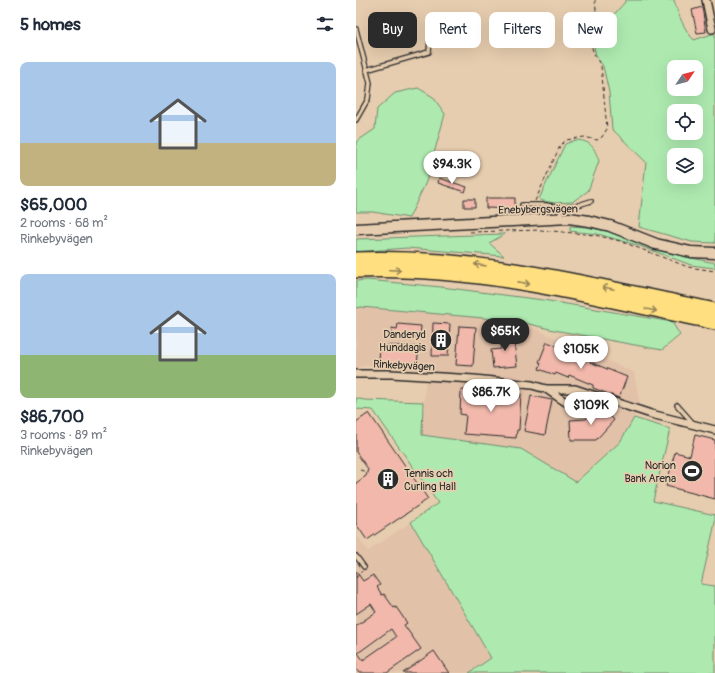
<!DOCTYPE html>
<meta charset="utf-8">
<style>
body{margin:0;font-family:Pangolin,sans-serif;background:#f6f6f7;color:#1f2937;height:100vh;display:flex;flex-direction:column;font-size:15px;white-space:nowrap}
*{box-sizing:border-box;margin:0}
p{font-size:13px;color:#747a83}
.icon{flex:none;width:22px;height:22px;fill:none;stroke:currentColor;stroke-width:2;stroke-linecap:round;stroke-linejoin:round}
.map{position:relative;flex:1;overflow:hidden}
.sheet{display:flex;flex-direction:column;background:#fff;width:356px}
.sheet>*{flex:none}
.banner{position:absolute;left:12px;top:12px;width:287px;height:36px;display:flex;gap:8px}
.needle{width:26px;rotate:55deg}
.controls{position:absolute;left:311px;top:60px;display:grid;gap:8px}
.controls a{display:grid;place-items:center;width:36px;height:36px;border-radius:8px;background:#fff;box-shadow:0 4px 16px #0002;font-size:20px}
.price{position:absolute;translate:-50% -34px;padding:0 9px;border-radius:14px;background:#fff;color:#222;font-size:13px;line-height:26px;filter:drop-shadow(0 1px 2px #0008)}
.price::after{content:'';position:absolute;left:50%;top:24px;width:12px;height:9px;margin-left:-6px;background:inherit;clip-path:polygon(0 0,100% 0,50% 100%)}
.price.current{background:#2b2b2b;color:#fff}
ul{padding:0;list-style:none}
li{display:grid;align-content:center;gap:8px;height:212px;padding:0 20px}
li span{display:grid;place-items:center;height:124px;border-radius:8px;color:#555}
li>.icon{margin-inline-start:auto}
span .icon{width:72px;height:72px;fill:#fffc;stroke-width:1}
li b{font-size:17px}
h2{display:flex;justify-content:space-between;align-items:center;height:48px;padding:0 20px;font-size:17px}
.chip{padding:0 14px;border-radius:8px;background:#fff;box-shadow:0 4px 16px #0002;font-size:14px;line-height:36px}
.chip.current{background:#2b2b2b;color:#fff}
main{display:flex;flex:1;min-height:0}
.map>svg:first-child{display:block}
.built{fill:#e2c1a9}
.green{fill:#aeeab0;stroke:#6c8a6e;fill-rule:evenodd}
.building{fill:#f1b8ab;stroke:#2b2b2b;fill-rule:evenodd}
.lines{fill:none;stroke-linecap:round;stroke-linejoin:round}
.lane-casing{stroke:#2b2b2b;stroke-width:6}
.street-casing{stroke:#2b2b2b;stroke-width:10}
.secondary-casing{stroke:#2b2b2b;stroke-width:13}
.highway-casing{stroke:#2b2b2b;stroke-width:16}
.path{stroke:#2b2b2b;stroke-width:1;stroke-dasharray:4 3;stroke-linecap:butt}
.lane{stroke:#e7cdaf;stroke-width:3.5}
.street{stroke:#e7cdaf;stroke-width:7}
.secondary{stroke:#e7cdaf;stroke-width:10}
.highway{stroke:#ffdf80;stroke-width:13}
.oneway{stroke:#958556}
.labels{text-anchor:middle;stroke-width:3.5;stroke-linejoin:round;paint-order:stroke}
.street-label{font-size:11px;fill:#2b2b2b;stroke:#e7cdaf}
.poi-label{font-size:11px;fill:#2b2b2b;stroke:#e7cdaf;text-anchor:end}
</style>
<main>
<section class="sheet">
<h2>5 homes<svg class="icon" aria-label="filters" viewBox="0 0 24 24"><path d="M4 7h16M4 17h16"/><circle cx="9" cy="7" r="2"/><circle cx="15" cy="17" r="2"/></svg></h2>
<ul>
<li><span style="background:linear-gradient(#a9c7e8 65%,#c2b280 0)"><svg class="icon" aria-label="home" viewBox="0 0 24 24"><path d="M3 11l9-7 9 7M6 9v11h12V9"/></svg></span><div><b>$65,000</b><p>2 rooms · 68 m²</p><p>Rinkebyvägen</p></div></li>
<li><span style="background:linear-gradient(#a9c7e8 65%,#8fb573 0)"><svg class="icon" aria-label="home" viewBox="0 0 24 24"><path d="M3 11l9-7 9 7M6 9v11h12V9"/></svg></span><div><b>$86,700</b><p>3 rooms · 89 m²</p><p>Rinkebyvägen</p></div></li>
</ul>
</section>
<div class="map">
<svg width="359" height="673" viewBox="0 0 359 673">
<rect width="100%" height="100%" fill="#e7cdaf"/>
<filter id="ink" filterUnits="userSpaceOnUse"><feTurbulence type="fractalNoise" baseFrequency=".025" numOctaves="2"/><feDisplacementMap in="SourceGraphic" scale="8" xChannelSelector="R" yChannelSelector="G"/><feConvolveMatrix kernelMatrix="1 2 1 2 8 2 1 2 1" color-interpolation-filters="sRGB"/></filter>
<g filter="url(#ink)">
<!-- built -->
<path class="built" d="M 5,307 L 161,321 L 278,372 L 284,406 L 264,442 L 220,482 L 165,449 L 66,435 L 70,372 L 13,365 L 0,368 L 0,308 Z
M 55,522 L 135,658 L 113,673 L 0,673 L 0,534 L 12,551 Z"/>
<!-- green -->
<path class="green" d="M 269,0 L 318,0 C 322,14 328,30 338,40 L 359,33 L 359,243 L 336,242 L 283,227 L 290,162 L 256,129 L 253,92 L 247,66 L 240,56 L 238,46 L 241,34 L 269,2 ZM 318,67 L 340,67 L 340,89 L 318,89 ZM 318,111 L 340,111 L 340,133 L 318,133 ZM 318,155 L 340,155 L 340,177 L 318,177 Z
M 62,88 L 77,97 L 89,114 L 70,182 L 53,218 L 17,212 L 0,212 L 0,142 L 19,129 L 21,109 L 39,93 Z
M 220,140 C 236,141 238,148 243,161 L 232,191 L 216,202 L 199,203 L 187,201 L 183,199 L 209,144 Z
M 214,226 L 230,227 L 253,231 L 336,258 L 354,262 L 359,262 L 359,268 L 335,265 L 284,246 L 242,234 L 214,231 Z
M 149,234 L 133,243 L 148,256 L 51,248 L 0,252 L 0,239 Z
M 11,280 L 85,287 L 187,300 L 316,322 L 324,335 L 306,350 L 198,330 L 161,321 L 5,307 L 0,308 L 0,281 Z
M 0,398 L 8,400 L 67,402 L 66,435 L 165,449 L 220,482 L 264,442 L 278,418 L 314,429 L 297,501 L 359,515 L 359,523 L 345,584 L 359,586 L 359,673 L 113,673 L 135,658 L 55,522 L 82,503 L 17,410 L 0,409 Z"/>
<!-- building -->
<path class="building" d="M 346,7 L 350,32 L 341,33 L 336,10 Z
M 83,178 L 111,187 L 109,192 L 82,183 Z
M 130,198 L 159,198 L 159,209 L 130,208 Z
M 108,199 L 119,199 L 119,207 L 108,207 Z
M 77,323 L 94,324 L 92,356 L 76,356 Z
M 42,324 L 65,326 L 64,337 L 35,335 L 36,328 L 41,329 Z
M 103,326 L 120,327 L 117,366 L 100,365 Z
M 157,333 L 161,366 L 137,368 L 135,350 L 145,349 L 143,334 Z
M 191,342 L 235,359 L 234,362 L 271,377 L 263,398 L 237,388 L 237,385 L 213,375 L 212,378 L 200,373 L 199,375 L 183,369 L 185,363 L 183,362 Z
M 24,345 L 63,347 L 61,364 L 23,362 Z
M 122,389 L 151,391 L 151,393 L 165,394 L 163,430 L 161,430 L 160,438 L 108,434 L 110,415 L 104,414 L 105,390 L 122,391 Z
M 175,396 L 196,400 L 189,435 L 168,431 Z
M 243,405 L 258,420 L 240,440 L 215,440 L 214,420 L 230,419 Z
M 13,413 L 72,499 L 11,540 L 0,524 L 0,483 L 10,476 L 12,469 L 0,452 L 0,422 Z
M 339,435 L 359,440 L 359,499 L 310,486 L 319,452 L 334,456 Z
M 0,571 L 7,581 L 17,575 L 24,585 L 21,587 L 26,595 L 28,594 L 38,608 L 40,607 L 51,623 L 48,625 L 65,649 L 31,673 L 3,673 L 0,669 L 0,626 L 20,612 L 15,604 L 0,614 ZM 35,629 L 40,637 L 7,660 L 2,653 Z
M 78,651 L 93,673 L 47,673 Z"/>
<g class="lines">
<!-- lane casing -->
<g class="lane-casing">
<path id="lane" d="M 0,29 L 14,83 L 12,99 L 0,120
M 10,70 L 73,52 L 75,27
M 166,205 L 190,205 L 205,208
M 204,217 L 205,208 L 219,206 L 235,201
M 321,405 L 337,423
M 0,556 L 8,567"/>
</g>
<!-- street casing -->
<g class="street-casing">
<path id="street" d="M 350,0 L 356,29
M 0,374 L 35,374 L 118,379 L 176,385 L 190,389 L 219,389 L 295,414 L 359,430
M 190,389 C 197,393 213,406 220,407 C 224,407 226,405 227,401 L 226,395 L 222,391"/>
</g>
<!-- secondary casing -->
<g class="secondary-casing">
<path id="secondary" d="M 0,229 L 213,218 L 233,221 L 254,226 L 300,244 L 335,252 L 359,253"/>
</g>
<!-- highway casing -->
<g class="highway-casing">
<path id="highway" d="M 0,259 C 122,254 241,286 359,310
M 0,271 C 122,266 241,298 359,323"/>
</g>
<!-- path -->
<path class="path" d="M 179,201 L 204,146 L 210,140 L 228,137 L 241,140 L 246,137 L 251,129 L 245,66 L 239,56 L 236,48 L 236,43 L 242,29 L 239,0
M 114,232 L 185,230 L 239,235 L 264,241 L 332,267 L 359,271
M 4,470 L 11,472
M 0,578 L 6,571"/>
<!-- lane -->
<use href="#lane" class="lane"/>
<!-- street -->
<use href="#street" class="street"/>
<!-- secondary -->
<use href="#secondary" class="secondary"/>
<!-- highway -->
<use href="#highway" class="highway"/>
</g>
<!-- one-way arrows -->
<defs><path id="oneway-shaft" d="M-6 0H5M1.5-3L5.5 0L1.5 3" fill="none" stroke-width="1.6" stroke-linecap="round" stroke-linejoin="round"/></defs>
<g class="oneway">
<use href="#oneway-shaft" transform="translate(124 265) rotate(-172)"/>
<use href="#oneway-shaft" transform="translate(39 270) rotate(2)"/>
<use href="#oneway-shaft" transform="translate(168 283) rotate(11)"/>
<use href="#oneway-shaft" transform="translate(252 288) rotate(-168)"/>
<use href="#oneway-shaft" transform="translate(295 310) rotate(12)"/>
</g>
</g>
<!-- icons -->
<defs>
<g id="building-disc" transform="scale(1.15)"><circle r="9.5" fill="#2b2b2b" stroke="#e7cdaf"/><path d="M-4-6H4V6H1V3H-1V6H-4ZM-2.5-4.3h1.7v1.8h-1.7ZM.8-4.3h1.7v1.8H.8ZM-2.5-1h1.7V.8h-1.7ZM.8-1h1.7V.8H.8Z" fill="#fff"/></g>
<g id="stadium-disc" transform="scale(1.15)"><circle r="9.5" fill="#2b2b2b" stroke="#e7cdaf"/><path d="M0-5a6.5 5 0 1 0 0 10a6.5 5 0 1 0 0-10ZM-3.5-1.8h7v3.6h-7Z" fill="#fff"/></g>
</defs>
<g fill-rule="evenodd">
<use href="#building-disc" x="85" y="340"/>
<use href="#stadium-disc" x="336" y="471"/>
<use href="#building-disc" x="32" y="479"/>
</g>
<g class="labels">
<!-- street labels -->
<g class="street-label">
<text transform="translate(182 209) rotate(-1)" y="4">Enebybergsvägen</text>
<text transform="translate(48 365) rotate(3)" y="4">Rinkebyvägen</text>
</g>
<!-- poi labels -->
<g class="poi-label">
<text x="70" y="338">Danderyd<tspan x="70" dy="13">Hunddagis</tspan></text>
<text x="320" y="469">Norion<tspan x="320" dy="13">Bank Arena</tspan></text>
<text x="48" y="477" text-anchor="start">Tennis och<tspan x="48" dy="13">Curling Hall</tspan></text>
</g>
</g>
</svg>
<div class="controls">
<a><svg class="needle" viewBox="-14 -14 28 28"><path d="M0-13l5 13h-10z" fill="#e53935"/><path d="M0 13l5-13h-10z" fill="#747a83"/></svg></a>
<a><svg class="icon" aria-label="locate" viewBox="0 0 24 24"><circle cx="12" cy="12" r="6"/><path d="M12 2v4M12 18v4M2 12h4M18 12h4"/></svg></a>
<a><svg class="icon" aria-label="layers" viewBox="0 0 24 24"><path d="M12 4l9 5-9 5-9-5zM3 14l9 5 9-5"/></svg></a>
</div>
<b class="price" style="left:96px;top:185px">$94.3K</b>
<b class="price current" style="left:149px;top:352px">$65K</b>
<b class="price" style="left:225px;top:370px">$105K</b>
<b class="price" style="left:135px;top:413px">$86.7K</b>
<b class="price" style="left:235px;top:426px">$109K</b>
<div class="banner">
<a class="chip current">Buy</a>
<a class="chip">Rent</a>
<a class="chip">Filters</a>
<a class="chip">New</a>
</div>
</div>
</main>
